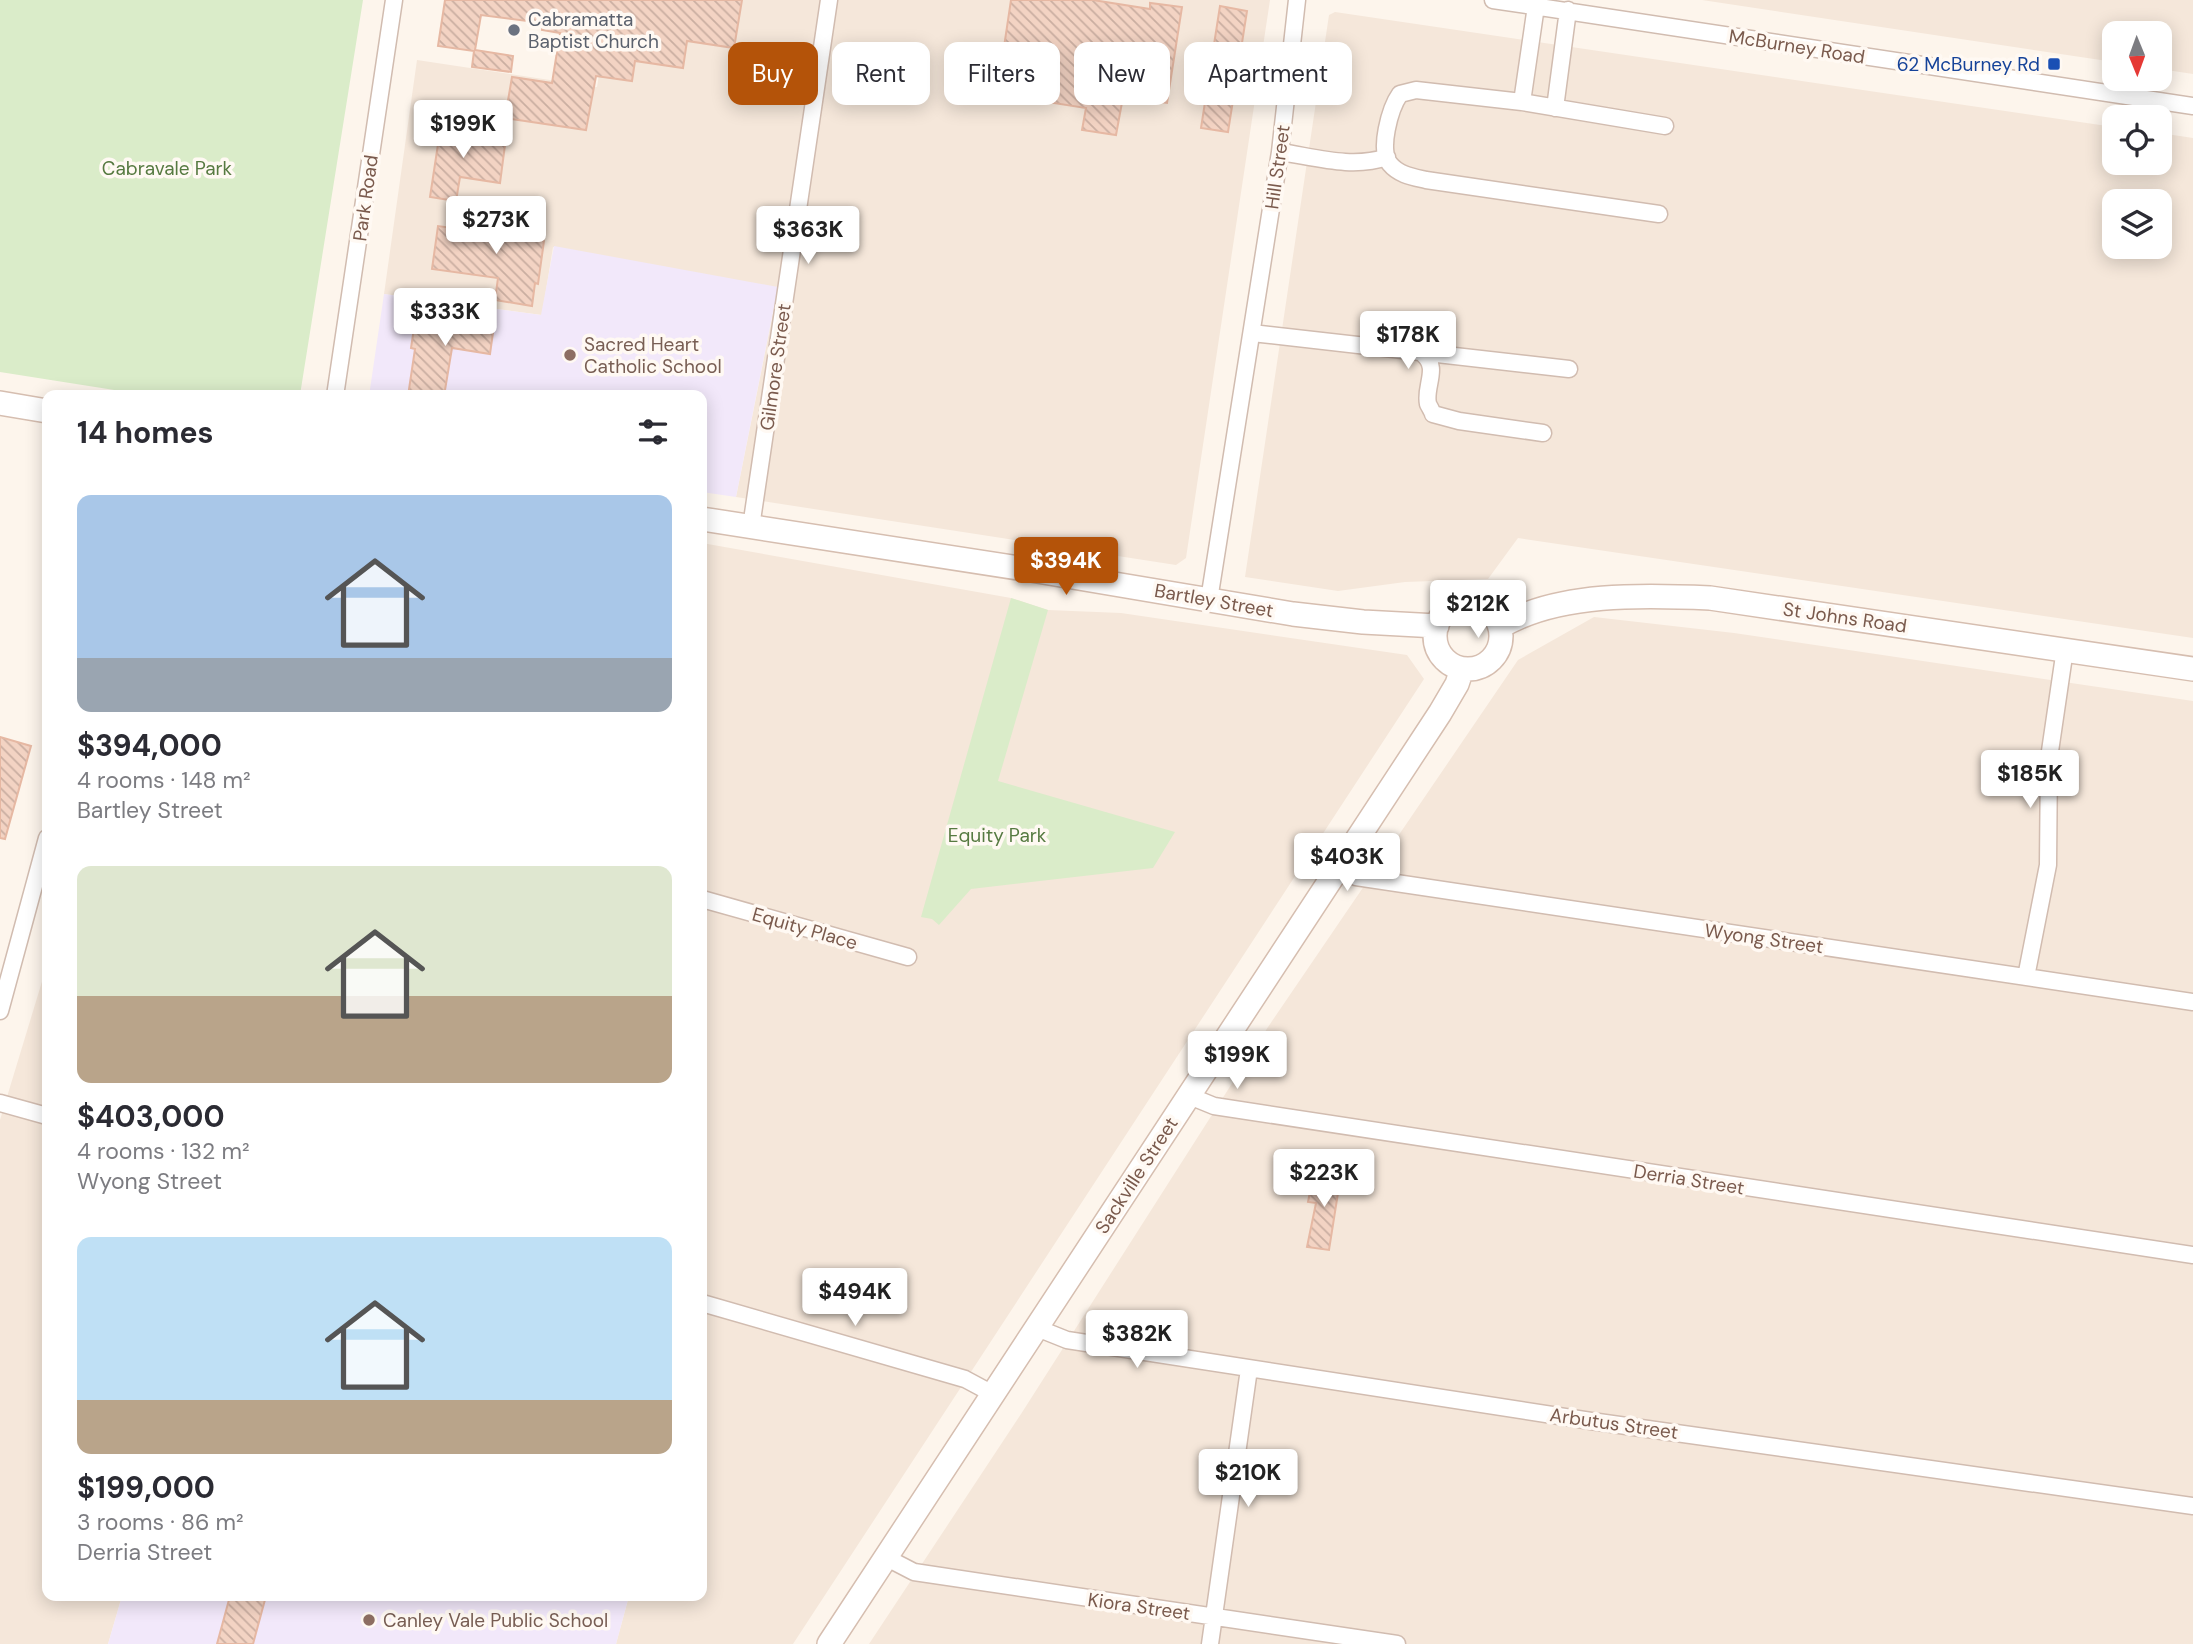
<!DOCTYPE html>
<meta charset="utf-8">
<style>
body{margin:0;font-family:"DM Sans",sans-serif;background:#f7f7f7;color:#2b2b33;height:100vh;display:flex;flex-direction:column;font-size:26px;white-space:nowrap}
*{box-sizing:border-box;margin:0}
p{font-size:23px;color:#7c7c81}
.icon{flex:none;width:38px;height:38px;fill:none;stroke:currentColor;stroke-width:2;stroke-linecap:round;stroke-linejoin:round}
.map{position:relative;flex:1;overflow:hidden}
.side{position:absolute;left:42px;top:390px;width:665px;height:1211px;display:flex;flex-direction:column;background:#fff;border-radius:14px;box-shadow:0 4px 18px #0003}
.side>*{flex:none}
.guide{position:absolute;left:728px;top:42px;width:665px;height:63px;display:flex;gap:14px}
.needle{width:46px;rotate:179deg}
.fabs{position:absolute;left:2102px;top:21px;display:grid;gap:14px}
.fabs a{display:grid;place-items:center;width:70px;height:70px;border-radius:14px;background:#fff;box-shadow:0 4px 18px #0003;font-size:35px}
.price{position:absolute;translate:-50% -60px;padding:0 16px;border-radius:7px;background:#fff;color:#222;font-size:23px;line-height:46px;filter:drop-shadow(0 2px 4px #0008)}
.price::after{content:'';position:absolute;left:50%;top:42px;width:21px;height:16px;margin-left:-10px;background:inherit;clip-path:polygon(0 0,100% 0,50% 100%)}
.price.active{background:#b45309;color:#fff}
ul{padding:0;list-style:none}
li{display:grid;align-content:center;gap:14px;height:371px;padding:0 35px}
li span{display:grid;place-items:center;height:217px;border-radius:14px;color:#555}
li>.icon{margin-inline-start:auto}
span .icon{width:126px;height:126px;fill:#fffc;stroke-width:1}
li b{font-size:30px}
h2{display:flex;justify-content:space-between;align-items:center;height:84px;padding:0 35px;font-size:30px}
.chip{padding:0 24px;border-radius:14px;background:#fff;box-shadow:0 4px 18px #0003;font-size:24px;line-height:63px}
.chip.active{background:#b45309;color:#fff}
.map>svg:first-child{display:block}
.residential{fill:#f5e7da;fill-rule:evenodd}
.education{fill:#f2e8fa}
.green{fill:#daecc9}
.building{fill:url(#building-back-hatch);stroke:#e6b8a3;stroke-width:2}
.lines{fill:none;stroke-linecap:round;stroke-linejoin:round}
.minor-casing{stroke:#d1bcb0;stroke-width:19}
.secondary-casing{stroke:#d6beb0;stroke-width:26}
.minor{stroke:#fff;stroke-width:16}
.secondary{stroke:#fff;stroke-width:23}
.worship-dot{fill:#6b7280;stroke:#fff9f3;stroke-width:2.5}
.transit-dot{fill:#1a4fb4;stroke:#fff9f3;stroke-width:2.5}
.education-dot{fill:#8d6e63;stroke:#fff9f3;stroke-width:2.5}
.labels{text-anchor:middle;stroke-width:7;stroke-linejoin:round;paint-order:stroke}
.worship-label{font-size:19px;fill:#5b616d;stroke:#fff9f3;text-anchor:start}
.street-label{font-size:19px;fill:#7a5a4d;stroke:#fff9f3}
.transit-label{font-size:19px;fill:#164399;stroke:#fff9f3;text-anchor:end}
.park-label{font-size:19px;fill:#567a41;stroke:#fff9f3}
.education-label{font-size:19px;fill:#785e54;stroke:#fff9f3;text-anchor:start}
</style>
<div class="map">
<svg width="2193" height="1644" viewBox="0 0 2193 1644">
<defs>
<pattern id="building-back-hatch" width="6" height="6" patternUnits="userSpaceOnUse" patternTransform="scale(1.75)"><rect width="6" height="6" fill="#f3d3c3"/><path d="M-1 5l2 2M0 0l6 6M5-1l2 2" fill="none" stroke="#caaea1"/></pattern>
</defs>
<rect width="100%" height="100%" fill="#fdf5ec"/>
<!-- residential -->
<path class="residential" d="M 611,0 L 1270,0 L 1186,558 L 1176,565 L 736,497 L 778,288 L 553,247 L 542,315 L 384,294 L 417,60 L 597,87 Z
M 1702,0 L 2193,0 L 2193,74 L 2160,69 L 2160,33 L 2114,33 L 2114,62 Z
M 1335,12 L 2114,127 L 2114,163 L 2160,163 L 2160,133 L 2193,138 L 2193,638 L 1518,538 L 1488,579 L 1405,582 L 1338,591 L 1245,577 L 1329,15 ZM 2114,201 L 2160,201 L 2160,247 L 2114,247 Z
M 702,543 L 1011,598 L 1048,610 L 1121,613 L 1407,655 L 1424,679 L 793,1644 L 616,1644 L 629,1596 L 702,1596 Z
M 1594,617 L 1734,633 L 2193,701 L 2193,1644 L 869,1644 L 1021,1414 L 1268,1027 L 1518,660 Z
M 47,965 L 47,1596 L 122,1596 L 108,1644 L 0,1644 L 0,1120 Z"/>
<!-- education -->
<path class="education" d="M 554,246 L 778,287 L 736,497 L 702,492 L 702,396 L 369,396 L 384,294 L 541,315 Z
M 122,1596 L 629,1596 L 616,1644 L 108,1644 Z"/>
<!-- green -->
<path class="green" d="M 0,0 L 363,0 L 300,395 L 146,395 L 0,372 Z
M 1011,598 L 1048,610 L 998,781 L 1175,832 L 1153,868 L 971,889 L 939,925 L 932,919 L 921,917 Z"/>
<!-- building -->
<path class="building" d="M 445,0 L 742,0 L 734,48 L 687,41 L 683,68 L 635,61 L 632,81 L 596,76 L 586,130 L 505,118 L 512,77 L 552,83 L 560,33 L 542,30 L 543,23 L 481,15 L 475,50 L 513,56 L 511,72 L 472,67 L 474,51 L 438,46 Z
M 1011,0 L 1093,0 L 1150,9 L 1150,3 L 1182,7 L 1167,103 L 1123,97 L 1116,135 L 1082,130 L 1086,108 L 997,94 Z
M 1220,6 L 1247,11 L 1228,132 L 1201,128 Z
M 442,118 L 467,122 L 465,139 L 505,145 L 500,183 L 460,177 L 456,201 L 430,197 Z
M 508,213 L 542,218 L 539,240 L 544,241 L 538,284 L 535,283 L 532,306 L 495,300 L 498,278 L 432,269 L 438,226 L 505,235 Z
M 445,311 L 495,318 L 490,354 L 452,348 L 444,396 L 408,396 L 415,349 L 411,348 L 416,315 L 444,319 Z
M 0,737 L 31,746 L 5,839 L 0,838 Z
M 1318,1170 L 1341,1174 L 1329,1250 L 1307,1247 L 1316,1203 L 1308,1202 L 1312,1182 L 1316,1183 Z
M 230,1596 L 266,1596 L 253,1644 L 217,1644 Z"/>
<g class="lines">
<!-- minor casing -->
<g class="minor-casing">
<path id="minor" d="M 1493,0 L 2193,106
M 1522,102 L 1536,6
M 1555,108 L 1568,10
M 1280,152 C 1315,157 1352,169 1387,157
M 1659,214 L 1426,180 C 1413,177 1399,175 1390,164 C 1378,151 1390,108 1400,94 L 1416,90 L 1522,102 L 1665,126
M 1252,333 L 1569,369
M 1423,354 C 1440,368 1424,386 1428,404 C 1428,404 1433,413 1433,414 L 1459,421 L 1543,433
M 335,396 L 394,0
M 751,527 L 829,0
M 1209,600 L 1280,152 L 1297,0
M 1339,866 L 1356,877 L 2193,1002
M 702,899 L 908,957
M 2026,977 L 2048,865 L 2049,758 L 2065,649
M 0,1011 L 47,838
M 1187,1095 L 1214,1106 L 2193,1255
M 0,1103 L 47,1116
M 702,1303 L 965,1379 L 993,1394
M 1037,1328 L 1067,1340 L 1591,1421 L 2193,1506
M 885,1557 L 914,1572 L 1397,1644
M 1210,1644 L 1249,1369"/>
</g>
<!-- secondary casing -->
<g class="secondary-casing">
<path id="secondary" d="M 0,403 L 47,411
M 702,519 L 1031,570 L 1293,614 L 1363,622 L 1437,626
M1435 636a33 33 0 1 1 66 0a33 33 0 1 1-66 0Z
M 1500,627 C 1557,592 1645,595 1710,598 L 2193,669
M 829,1644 L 1440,713 L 1457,684 L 1462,669"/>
</g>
<!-- minor -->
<use href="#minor" class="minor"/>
<!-- secondary -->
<use href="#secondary" class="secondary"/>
</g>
<!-- markers -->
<circle class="worship-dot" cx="514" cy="30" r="7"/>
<rect class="transit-dot" x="2047" y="57" width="14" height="14" rx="3.5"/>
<g class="education-dot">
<circle cx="570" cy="355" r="7"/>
<circle cx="369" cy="1620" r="7"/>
</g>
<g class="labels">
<!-- worship labels -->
<g class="worship-label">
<text x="528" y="26">Cabramatta<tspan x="528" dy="22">Baptist Church</tspan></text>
</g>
<!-- street labels -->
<g class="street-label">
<text transform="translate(1797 46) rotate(9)" y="7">McBurney Road</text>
<text transform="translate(1277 167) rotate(-82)" y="7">Hill Street</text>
<text transform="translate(365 198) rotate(-82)" y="7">Park Road</text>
<text transform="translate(775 367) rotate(-82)" y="7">Gilmore Street</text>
<text transform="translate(1214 600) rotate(10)" y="7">Bartley Street</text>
<text transform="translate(1845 617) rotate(8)" y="7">St Johns Road</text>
<text transform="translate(805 928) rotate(16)" y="7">Equity Place</text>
<text transform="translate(1764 938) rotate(8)" y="7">Wyong Street</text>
<text transform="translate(1136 1175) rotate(-57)" y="7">Sackville Street</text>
<text transform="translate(1689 1179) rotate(9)" y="7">Derria Street</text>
<text transform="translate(1614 1423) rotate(8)" y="7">Arbutus Street</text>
<text transform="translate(1139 1606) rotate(8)" y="7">Kiora Street</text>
</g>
<!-- transit labels -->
<g class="transit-label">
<text x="2040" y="71">62 McBurney Rd</text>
</g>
<!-- park labels -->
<g class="park-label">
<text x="167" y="175">Cabravale Park</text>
<text x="997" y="842">Equity Park</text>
</g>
<!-- education labels -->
<g class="education-label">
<text x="584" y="351">Sacred Heart<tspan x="584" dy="22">Catholic School</tspan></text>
<text x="383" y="1627">Canley Vale Public School</text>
</g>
</g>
</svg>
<div class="fabs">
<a><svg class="needle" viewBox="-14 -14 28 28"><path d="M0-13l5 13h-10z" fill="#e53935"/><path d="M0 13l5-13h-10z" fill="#7c7c81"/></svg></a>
<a><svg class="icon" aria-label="locate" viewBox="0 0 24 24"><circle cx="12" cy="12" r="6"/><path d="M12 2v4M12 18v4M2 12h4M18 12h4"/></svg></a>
<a><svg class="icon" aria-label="layers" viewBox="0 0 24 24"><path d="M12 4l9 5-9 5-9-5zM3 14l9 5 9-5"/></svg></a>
</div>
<b class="price" style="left:463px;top:160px">$199K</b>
<b class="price" style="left:496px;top:256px">$273K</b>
<b class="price" style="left:808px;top:266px">$363K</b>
<b class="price" style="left:445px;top:348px">$333K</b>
<b class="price" style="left:1408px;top:371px">$178K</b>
<b class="price active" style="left:1066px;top:597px">$394K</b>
<b class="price" style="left:1478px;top:640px">$212K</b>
<b class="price" style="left:2030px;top:810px">$185K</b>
<b class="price" style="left:1347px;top:893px">$403K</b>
<b class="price" style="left:1237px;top:1091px">$199K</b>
<b class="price" style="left:1324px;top:1209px">$223K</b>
<b class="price" style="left:855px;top:1328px">$494K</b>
<b class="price" style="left:1137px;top:1370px">$382K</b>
<b class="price" style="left:1248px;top:1509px">$210K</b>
<div class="guide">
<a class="chip active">Buy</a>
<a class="chip">Rent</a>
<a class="chip">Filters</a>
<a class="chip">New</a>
<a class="chip">Apartment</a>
</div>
<section class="side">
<h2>14 homes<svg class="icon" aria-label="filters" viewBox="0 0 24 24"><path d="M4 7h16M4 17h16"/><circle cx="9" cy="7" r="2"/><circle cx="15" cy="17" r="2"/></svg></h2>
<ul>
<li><span style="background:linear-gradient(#a9c7e8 75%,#9aa5b1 0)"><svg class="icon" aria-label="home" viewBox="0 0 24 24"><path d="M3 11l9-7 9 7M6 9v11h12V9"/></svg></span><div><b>$394,000</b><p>4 rooms · 148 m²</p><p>Bartley Street</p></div></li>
<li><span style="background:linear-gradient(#dfe7d0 60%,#b9a48a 0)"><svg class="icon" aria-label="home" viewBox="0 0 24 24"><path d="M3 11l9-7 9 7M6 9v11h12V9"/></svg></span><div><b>$403,000</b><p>4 rooms · 132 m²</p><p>Wyong Street</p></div></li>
<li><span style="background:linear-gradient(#bfe0f5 75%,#b9a48a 0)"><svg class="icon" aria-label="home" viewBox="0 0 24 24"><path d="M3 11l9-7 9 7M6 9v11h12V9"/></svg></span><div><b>$199,000</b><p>3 rooms · 86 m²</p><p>Derria Street</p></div></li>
</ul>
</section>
</div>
